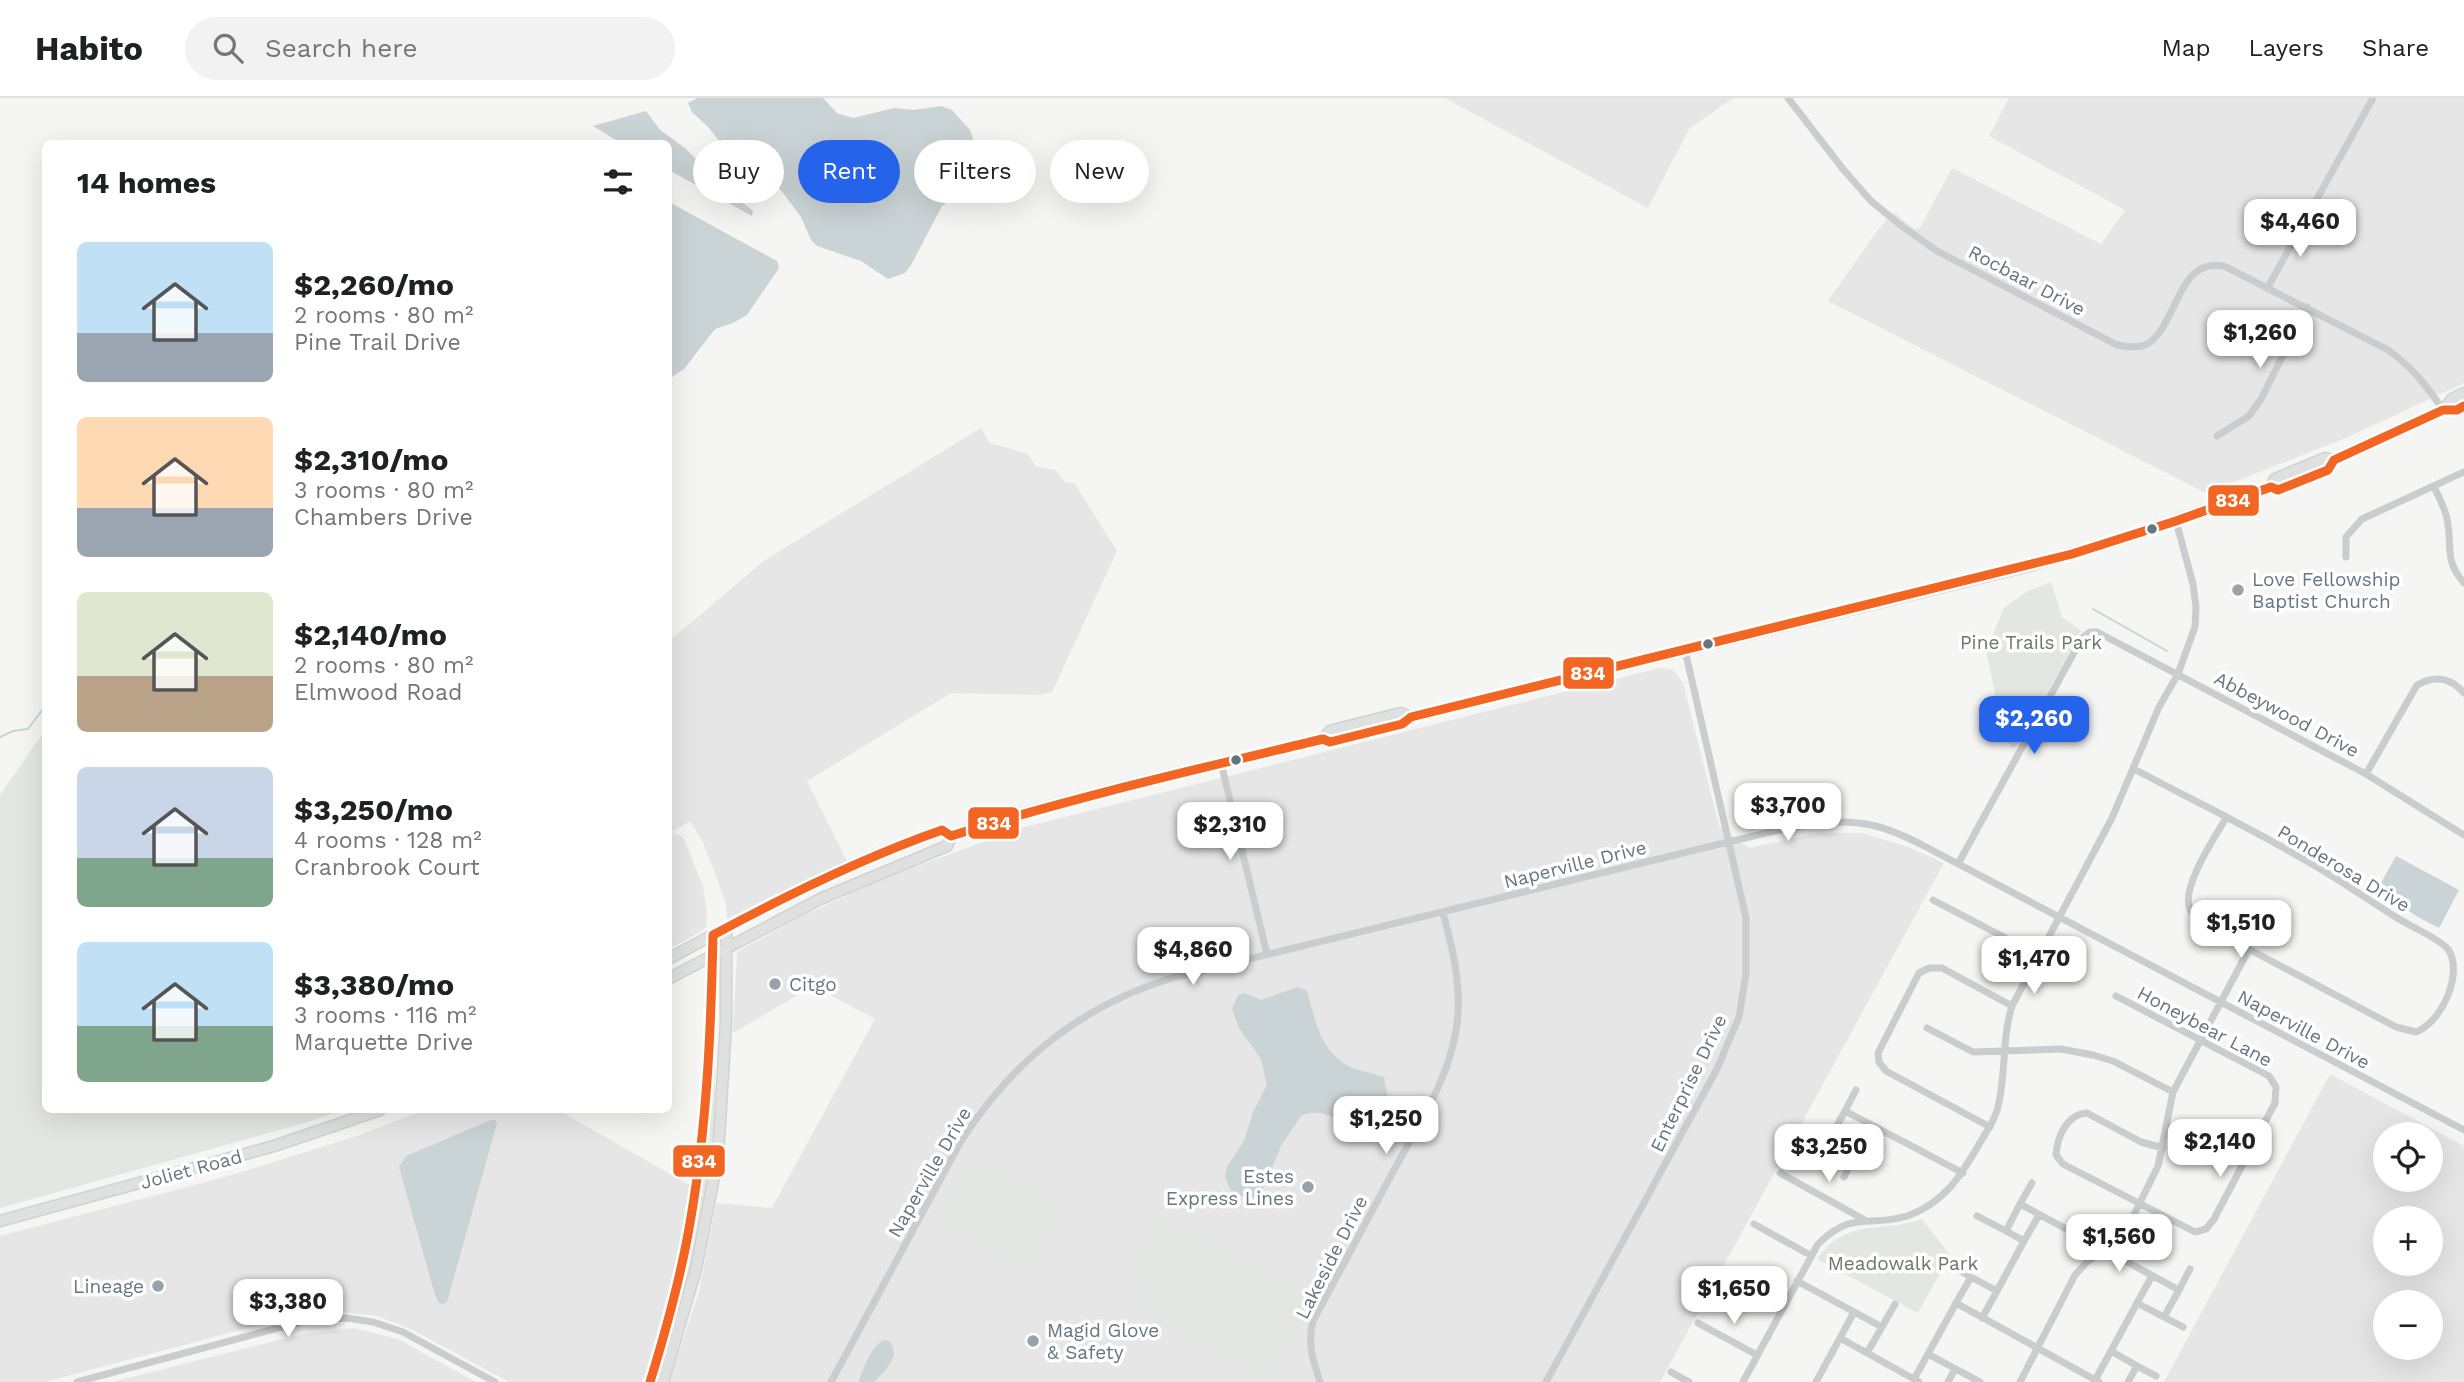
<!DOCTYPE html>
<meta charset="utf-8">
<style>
body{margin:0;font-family:"Work Sans",sans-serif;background:#f2f2f2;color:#202124;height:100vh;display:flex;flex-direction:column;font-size:26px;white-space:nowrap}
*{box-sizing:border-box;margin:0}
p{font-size:23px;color:#757577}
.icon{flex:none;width:38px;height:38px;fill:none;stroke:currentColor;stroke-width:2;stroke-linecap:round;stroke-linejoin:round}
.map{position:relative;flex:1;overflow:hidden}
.details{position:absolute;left:42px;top:42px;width:630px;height:973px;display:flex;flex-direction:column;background:#fff;border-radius:10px;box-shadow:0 7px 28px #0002}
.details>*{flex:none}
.hud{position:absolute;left:693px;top:42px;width:665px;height:63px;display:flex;gap:14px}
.controls{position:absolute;left:2373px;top:1024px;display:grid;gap:14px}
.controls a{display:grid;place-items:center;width:70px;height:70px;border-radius:50%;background:#fff;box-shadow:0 7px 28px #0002;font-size:35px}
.price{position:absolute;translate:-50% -60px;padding:0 16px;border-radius:14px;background:#fff;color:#222;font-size:23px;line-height:46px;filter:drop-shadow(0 2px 4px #0008)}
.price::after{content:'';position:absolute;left:50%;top:42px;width:21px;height:16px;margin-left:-10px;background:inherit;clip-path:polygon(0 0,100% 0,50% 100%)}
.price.active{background:#2563eb;color:#fff}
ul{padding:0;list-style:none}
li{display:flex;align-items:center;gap:21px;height:175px;padding:0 35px}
li span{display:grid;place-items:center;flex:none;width:196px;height:140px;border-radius:10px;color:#555}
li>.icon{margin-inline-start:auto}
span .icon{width:84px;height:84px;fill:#fffc;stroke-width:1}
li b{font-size:30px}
h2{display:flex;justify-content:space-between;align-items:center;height:84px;padding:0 35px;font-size:30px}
.tag{padding:0 24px;border-radius:32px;background:#fff;box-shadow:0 7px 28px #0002;font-size:24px;line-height:63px}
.tag.active{background:#2563eb;color:#fff}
header{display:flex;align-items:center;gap:42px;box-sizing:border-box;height:98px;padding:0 35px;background:#fff;border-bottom:2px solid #e0e0e0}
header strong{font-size:33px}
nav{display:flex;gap:38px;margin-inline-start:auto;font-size:24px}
.search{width:490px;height:63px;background:#f2f2f2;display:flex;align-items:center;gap:18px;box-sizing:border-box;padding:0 24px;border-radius:38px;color:#757577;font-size:26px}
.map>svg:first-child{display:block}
.built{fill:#e5e6e5;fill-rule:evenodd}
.green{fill:#e4e7e1}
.water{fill:#cad3d5}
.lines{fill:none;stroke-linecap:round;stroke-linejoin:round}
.stream{stroke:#cad3d5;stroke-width:2}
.major-casing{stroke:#d2d2d2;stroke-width:13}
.minor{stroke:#cacccd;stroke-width:7}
.major{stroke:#dfe0e0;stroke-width:10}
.bus-1-casing{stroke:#fff;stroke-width:14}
.bus-1{stroke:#f26522;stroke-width:9}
.bus-dot{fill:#657683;stroke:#fff;stroke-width:2.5}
.poi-dot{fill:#97a2aa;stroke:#fff;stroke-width:2.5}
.labels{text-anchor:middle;stroke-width:7;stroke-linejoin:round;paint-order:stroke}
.street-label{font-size:19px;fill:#657683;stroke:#fff}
.poi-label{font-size:19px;fill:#657683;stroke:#fff;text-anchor:start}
.park-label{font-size:19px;fill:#687a64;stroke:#fff}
.line-badge{stroke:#fff;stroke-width:2.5}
.badge-label{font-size:19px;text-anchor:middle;font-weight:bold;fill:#fff}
</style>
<header>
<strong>Habito</strong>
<div class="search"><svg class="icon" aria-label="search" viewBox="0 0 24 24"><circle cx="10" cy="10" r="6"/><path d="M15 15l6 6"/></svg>Search here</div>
<nav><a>Map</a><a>Layers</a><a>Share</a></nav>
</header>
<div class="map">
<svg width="2464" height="1284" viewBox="0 0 2464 1284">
<rect width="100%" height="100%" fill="#f5f5f3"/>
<!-- built -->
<path class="built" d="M 1445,0 L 1733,0 L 1689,31 L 1648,110 Z
M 2009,0 L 2464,0 L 2464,285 L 2348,339 L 2206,395 L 1828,203 L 1877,133 L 1894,114 L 1914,131 L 1920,130 L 1952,70 L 2101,146 L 2125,112 L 1989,38 Z
M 981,330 L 990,345 L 1028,356 L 1036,369 L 1056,372 L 1065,384 L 1075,386 L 1117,453 L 1052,594 L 1039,597 L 951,595 L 807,683 L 849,767 L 728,827 L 725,802 L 703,744 L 690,723 L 672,734 L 683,739 L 703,788 L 707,815 L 706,828 L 702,833 L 669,851 L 668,544 L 765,462 Z
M 1660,570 L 1673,572 L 1683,585 L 1719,728 L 1749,750 L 1817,735 L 1862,735 L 1908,749 L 1944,765 L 1660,1284 L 669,1284 L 699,1194 L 716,1105 L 772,1110 L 875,921 L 813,888 L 733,935 L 737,854 L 800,819 L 883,781 L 1021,730 Z
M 2330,976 L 2464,1048 L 2464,1284 L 2164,1284 ZM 2385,1036 L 2431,1036 L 2431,1082 L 2385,1082 ZM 2385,1120 L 2431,1120 L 2431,1166 L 2385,1166 ZM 2385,1204 L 2431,1204 L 2431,1250 L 2385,1250 Z
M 425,1012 L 551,1012 L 563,1015 L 693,1089 L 661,1234 L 644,1284 L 509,1284 L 413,1232 L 377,1218 L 332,1213 L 296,1217 L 45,1284 L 0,1284 L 0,1138 L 225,1079 L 354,1039 Z
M 354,1230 L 398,1241 L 476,1284 L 112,1284 L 303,1236 Z"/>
<!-- green -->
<path class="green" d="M 2051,484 L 2062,519 L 2081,533 L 2020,644 L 2012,651 L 2001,624 L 1986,553 L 2004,510 L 2028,493 Z
M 45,632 L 46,1012 L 343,1012 L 308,1024 L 0,1110 L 0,697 Z
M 715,960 L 714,1059 L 695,1155 L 659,1284 L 656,1284 L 691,1150 L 702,1082 Z
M 970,1059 L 973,1059 L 1061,1107 L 1061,1113 L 1030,1169 L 1023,1170 L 937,1122 Z
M 1160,1116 L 1310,1198 C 1310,1217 1276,1263 1265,1281 L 1149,1218 L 1151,1214 L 1141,1207 L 1149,1193 L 1126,1181 Z
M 1922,1121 L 1950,1157 L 1918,1215 L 1817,1161 C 1847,1119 1879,1136 1922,1121 Z"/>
<!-- water -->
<path class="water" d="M 697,0 L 823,0 L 837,15 L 853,20 L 894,10 L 914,12 L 941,8 L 952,12 L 970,32 L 975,46 L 976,54 L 972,66 L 970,89 L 942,108 L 911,167 L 905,175 L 888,181 L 861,163 L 817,148 L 811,142 L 801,119 L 780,91 L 720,44 L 709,30 L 692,14 L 688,5 Z
M 646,13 L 660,32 L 685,50 L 696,61 L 711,84 L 727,92 L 753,113 L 752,118 L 669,72 L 668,46 L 621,45 L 593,28 Z
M 669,104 L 777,163 L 779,170 L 747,217 L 733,225 L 715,231 L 684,271 L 669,281 L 668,126 L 672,122 L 669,114 Z
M 2396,758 L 2459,792 L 2439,830 L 2418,819 L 2377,792 Z
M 1298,889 L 1307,893 C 1316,926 1322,960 1358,972 C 1367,974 1376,976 1384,979 L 1388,1001 L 1379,1027 C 1345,1040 1335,1006 1302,1017 L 1282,1046 L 1264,1088 L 1257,1099 L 1247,1101 L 1231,1093 L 1225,1079 L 1227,1069 L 1244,1043 L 1253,1014 L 1267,987 L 1261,961 L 1239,930 L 1232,911 L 1238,897 L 1244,895 L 1261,902 Z
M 491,1022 L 495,1022 L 497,1025 L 447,1204 L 443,1206 L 439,1205 L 435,1197 L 399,1069 L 406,1058 Z
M 884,1242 L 889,1243 C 902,1259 885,1272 874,1284 L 859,1284 C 863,1270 871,1249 884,1242 Z"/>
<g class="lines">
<!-- stream -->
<path class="stream" d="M 2093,511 L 2167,553
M 0,639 L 13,633 L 28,631 L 46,607"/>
<!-- major casing -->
<g class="major-casing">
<path id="major" d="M 2443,312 L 2457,312 L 2464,308
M 2271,389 L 2275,381 L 2325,360 L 2334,362 L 2443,312 L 2452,301 L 2464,295
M 1323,641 L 1330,633 L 1345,629 L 1401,615 L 1411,619
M 668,861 C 757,813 846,765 942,732 L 951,738 C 1073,697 1199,671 1323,641 L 1330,644 L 1402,626 L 1411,619 L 2029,468 L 2131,438 L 2271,389 L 2278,392 L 2328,372 L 2334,362
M 668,881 L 820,801 L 947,748 L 951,738
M 0,1123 L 274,1048 L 380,1012
M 650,1284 C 701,1135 710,993 713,837
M 663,1284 L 696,1171 L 718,1058 L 726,924 L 726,830"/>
</g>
<!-- minor -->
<path class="minor" d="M 1788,0 L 1843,71 L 1871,103 L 1903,129 L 1937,153 L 2117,247 C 2127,249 2140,251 2149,245 C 2178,224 2178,159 2224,168 L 2388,252 C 2412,269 2427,288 2443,312
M 2268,189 L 2373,0
M 2217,338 L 2249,318 L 2261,301 L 2307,209
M 2434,389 C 2439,399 2445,410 2447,421 C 2453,447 2443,461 2464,485
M 2346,459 L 2346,439 L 2362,421 L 2464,374
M 1221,665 L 1267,856
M 2134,671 C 2196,704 2261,735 2322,772 C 2346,786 2370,803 2394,818 C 2409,828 2437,839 2448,851 C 2464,875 2442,924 2416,934 L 2396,929 L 2205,828 C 2200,823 2193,818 2190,811 C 2180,791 2215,739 2226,720
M 2366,676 L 2417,587 C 2435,577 2450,579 2464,595
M 1958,766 L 2082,540 L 2090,534 L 2097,534 L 2366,676 L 2464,737
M 1933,802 L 2040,858
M 2116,898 L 2269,978 L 2276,989 L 2275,1005 L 2214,1121 L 2206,1131 L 2195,1134 L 2063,1066 L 2056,1057 C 2057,1039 2067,1016 2087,1015 L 2141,1044 L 2163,1050
M 1927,930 L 1973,954 L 2061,951 L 2093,957 L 2113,963 L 2173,994
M 1845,1013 L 1856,992
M 1871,1027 L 1856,1056 L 1829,1042 L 1845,1013 L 1963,1075
M 1990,1029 L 1886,973 L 1879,964 L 1878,955 L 1919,875 L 1929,870 L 1942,870 L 2012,908
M 1809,1031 L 1829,1042
M 1780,1075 L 1863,1121
M 1844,1079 L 1856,1056
M 2020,1106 L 2032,1085
M 2039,1117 L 2024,1143 L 2006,1133 L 2020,1106 L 2179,1192 L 2164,1219 L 2137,1205 L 2152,1178
M 1977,1118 L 2006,1133
M 1754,1126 L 1810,1157
M 1949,1166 L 1971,1179
M 1726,1176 L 1784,1207
M 1797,1183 L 1882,1229 L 1867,1255 L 1840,1240 L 1854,1214
M 2179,1192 L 2190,1171
M 1997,1193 L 2024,1143
M 2164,1219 L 2183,1229
M 1982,1220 L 1997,1193 L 1971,1179 L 1956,1205 L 2099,1284
M 1698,1225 L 1757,1257
M 1882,1229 L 1895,1206
M 2111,1253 L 2137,1205
M 1867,1255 L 1914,1281
M 1928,1256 L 1956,1205
M 2137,1268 L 2156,1278
M 1671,1274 L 1689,1284
M 2095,1282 L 2111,1253 L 2137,1268 L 2128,1284
M 77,1284 L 304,1223 L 346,1220 L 373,1224 L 403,1234 L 495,1284
M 831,1284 L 961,1043 C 1014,961 1082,907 1175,879 L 1728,744 C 1774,734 1824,717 1871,727 C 1891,731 1909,740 1926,749 L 2464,1032
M 1320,1284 C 1313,1262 1307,1246 1313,1223 C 1340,1173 1367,1123 1394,1072 C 1420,1024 1455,972 1458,915 C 1460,881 1452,848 1443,815
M 1546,1284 L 1717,971 L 1739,919 L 1746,876 L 1746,820 L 1685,552
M 1743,1284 L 1818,1146 C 1854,1111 1868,1130 1907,1118 C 1945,1105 1962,1076 1981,1043 C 1988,1031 1997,1019 1999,1004 C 2006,972 2002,940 2012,908 L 2112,720 L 2159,609 L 2178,576 L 2195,529 L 2196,509 L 2193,486 L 2176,423
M 1816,1284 L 1840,1240
M 1919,1284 L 1914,1281 L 1928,1256 L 1980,1284
M 1948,1284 L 1955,1271
M 2020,1284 L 2075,1177 L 2087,1164 L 2120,1141 L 2130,1125 L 2158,1068 L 2173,994 L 2249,851"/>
<!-- major -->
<use href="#major" class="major"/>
<!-- bus-1 casing -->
<g class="bus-1-casing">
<path id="bus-1" d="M 713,837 C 787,797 862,760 942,732 L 951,738 C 1073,699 1198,671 1323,641 L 1330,644 L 1402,626 L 1411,619 L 2072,456 L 2176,423 L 2271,389 L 2278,392 L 2328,372 L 2334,362 L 2443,312 L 2457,312 L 2464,308
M 650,1284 C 667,1229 682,1175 691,1119 C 707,1026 711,931 713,837"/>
</g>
<!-- bus-1 -->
<use href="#bus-1" class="bus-1"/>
</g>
<!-- markers -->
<g class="bus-dot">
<circle cx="2152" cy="431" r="6"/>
<circle cx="1708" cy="546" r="6"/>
<circle cx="1236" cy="662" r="6"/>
</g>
<g class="poi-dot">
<circle cx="2238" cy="492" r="7"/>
<circle cx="775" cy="886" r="7"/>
<circle cx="1308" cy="1089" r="7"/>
<circle cx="158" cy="1188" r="7"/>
<circle cx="1033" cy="1243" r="7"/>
</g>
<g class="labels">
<!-- street labels -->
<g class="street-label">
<text transform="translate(2027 182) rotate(28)" y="7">Rocbaar Drive</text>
<text transform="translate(2287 616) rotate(28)" y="7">Abbeywood Drive</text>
<text transform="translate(1575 766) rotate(-14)" y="7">Naperville Drive</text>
<text transform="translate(2344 770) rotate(31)" y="7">Ponderosa Drive</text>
<text transform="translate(2205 928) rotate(28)" y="7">Honeybear Lane</text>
<text transform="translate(2304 931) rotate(28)" y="7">Naperville Drive</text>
<text transform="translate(1688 985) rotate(-64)" y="7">Enterprise Drive</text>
<text transform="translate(191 1071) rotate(-15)" y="7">Joliet Road</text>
<text transform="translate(929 1074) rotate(-60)" y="7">Naperville Drive</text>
<text transform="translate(1331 1159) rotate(-63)" y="7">Lakeside Drive</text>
</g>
<!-- poi labels -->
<g class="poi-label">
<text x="2252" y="488">Love Fellowship<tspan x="2252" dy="22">Baptist Church</tspan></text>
<text x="789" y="893">Citgo</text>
<text x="1294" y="1085" text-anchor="end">Estes<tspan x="1294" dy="22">Express Lines</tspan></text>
<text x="144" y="1195" text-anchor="end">Lineage</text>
<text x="1047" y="1239">Magid Glove<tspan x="1047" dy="22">&amp; Safety</tspan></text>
</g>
<!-- park labels -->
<g class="park-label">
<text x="2031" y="551">Pine Trails Park</text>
<text x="1903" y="1172">Meadowalk Park</text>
</g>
</g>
<g class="line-badge">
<rect x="2207" y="386" width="53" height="33" rx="7" fill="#f26522"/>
<rect x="1562" y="558" width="53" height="34" rx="7" fill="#f26522"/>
<rect x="967" y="708" width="53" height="34" rx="7" fill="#f26522"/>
<rect x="672" y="1046" width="54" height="34" rx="7" fill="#f26522"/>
</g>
<g class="badge-label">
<text x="2233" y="409">834</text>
<text x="1588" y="582">834</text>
<text x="994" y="732">834</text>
<text x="699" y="1070">834</text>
</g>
</svg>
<div class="controls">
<a><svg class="icon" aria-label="locate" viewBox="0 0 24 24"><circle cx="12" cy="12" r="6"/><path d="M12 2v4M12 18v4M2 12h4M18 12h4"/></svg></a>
<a>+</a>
<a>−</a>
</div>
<b class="price" style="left:2300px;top:161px">$4,460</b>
<b class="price" style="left:2260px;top:272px">$1,260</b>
<b class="price active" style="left:2034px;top:658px">$2,260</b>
<b class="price" style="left:1788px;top:745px">$3,700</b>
<b class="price" style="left:1230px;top:764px">$2,310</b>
<b class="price" style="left:2241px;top:862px">$1,510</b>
<b class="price" style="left:1193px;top:889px">$4,860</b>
<b class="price" style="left:2034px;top:898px">$1,470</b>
<b class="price" style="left:1386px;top:1058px">$1,250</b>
<b class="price" style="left:2220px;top:1081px">$2,140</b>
<b class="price" style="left:1829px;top:1086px">$3,250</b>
<b class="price" style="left:2119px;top:1176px">$1,560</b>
<b class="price" style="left:1734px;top:1228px">$1,650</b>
<b class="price" style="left:288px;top:1241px">$3,380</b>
<div class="hud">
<a class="tag">Buy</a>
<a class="tag active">Rent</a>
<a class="tag">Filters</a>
<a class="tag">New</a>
</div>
<section class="details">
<h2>14 homes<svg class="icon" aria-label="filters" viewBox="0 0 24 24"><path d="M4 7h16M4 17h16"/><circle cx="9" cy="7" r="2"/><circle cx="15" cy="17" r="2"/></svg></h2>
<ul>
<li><span style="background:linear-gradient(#bfe0f5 65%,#9aa5b1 0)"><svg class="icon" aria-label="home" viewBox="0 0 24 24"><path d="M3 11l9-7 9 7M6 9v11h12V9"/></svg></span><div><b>$2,260/mo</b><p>2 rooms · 80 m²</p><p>Pine Trail Drive</p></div></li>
<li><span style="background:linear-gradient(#ffd9b3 65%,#9aa5b1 0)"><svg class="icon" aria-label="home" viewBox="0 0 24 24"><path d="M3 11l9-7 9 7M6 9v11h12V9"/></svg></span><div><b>$2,310/mo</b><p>3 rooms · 80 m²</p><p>Chambers Drive</p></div></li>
<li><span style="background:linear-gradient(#dfe7d0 60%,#b9a48a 0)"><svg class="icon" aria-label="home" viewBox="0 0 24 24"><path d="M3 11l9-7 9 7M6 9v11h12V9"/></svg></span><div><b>$2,140/mo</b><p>2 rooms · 80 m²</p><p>Elmwood Road</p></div></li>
<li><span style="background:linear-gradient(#c9d6e8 65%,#7fa58c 0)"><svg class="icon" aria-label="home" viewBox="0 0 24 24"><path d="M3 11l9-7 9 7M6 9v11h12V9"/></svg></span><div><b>$3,250/mo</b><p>4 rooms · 128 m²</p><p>Cranbrook Court</p></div></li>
<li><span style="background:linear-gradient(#bfe0f5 60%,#7fa58c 0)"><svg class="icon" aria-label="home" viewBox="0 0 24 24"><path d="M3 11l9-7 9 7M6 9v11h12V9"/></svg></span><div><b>$3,380/mo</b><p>3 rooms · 116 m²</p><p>Marquette Drive</p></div></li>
</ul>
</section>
</div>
